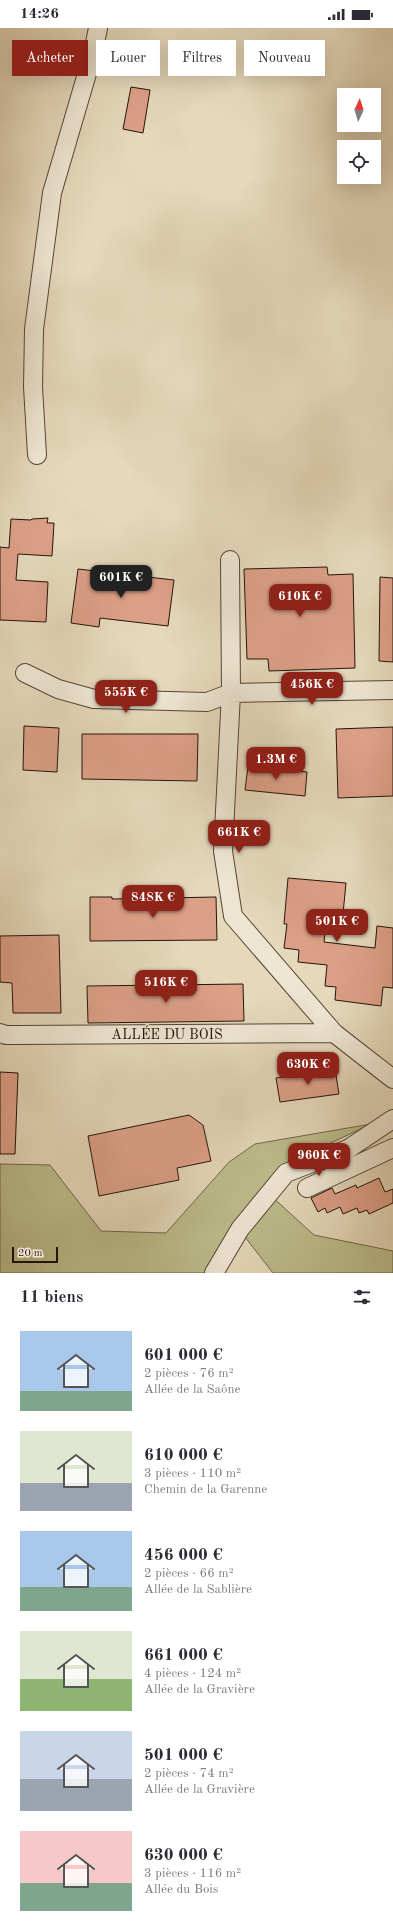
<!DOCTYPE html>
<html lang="fr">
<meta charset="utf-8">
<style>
body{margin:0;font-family:"Old Standard TT",serif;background:#f7f7f7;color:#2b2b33;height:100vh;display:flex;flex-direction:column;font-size:15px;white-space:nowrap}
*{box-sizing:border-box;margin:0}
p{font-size:13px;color:#7c7c81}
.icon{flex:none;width:22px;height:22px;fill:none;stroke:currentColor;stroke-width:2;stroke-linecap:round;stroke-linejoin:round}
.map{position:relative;height:1245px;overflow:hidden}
.panel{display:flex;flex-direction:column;background:#fff;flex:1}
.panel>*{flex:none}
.guide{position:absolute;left:12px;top:12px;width:369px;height:36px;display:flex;gap:8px}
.needle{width:26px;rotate:4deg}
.controls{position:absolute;left:337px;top:60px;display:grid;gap:8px}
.controls a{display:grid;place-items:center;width:44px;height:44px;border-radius:0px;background:#fff;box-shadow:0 4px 16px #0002;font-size:20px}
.scale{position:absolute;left:12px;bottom:10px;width:46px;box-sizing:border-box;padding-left:4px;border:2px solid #24140a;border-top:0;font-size:11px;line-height:14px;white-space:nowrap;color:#24140a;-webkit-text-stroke:3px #eee6d3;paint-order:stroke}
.price{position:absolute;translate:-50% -34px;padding:0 9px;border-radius:8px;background:#8f2418;color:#fff;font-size:13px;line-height:26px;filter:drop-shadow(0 1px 2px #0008)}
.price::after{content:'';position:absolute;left:50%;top:24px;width:12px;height:9px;margin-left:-6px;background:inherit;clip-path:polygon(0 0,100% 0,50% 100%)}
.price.selected{background:#222;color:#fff}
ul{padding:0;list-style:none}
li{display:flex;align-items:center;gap:12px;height:100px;padding:0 20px}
li span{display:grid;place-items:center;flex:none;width:112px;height:80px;border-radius:0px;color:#555}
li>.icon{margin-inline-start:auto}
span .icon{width:48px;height:48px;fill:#fffc;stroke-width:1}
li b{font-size:17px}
h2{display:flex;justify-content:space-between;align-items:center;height:48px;padding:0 20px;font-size:17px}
.pill{padding:0 14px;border-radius:0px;background:#fff;box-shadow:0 4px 16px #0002;font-size:14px;line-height:36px}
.pill.selected{background:#8f2418;color:#fff}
.status{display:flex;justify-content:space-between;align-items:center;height:28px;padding:0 20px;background:#fff;direction:ltr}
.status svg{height:11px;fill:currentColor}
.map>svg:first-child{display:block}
.green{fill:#bcbc8b;stroke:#70684a}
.building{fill:#dca087;stroke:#24140a}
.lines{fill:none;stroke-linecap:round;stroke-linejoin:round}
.minor-casing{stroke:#544536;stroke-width:20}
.minor{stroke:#eee6d3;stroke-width:18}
.labels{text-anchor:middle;stroke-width:3;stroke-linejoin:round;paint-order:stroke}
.street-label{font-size:14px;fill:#24140a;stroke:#eee6d3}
</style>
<div class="status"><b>14:26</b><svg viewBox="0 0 49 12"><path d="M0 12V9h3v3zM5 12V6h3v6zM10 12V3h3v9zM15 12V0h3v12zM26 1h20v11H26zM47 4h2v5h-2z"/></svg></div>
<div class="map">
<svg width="393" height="1245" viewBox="0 0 393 1245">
<rect width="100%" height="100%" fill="#e5d8bb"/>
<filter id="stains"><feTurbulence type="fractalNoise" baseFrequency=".005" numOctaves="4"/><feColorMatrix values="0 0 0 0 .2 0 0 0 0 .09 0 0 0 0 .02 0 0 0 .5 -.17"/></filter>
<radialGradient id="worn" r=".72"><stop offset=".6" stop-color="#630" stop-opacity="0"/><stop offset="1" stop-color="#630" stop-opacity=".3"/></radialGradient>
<!-- green -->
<path class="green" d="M 371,1096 L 284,1137 L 205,1245 L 0,1245 L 0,1136 L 50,1137 L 101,1203 L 166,1205 L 229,1134 L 255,1116 Z
M 269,1166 L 314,1207 L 393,1223 L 393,1245 L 273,1245 L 245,1209 Z"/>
<!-- building -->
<path class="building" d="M 131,59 L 150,62 L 143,105 L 123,101 Z
M 48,490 L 47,495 L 54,495 L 52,528 L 18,526 L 16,552 L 48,554 L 46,594 L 0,592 L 0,519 L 9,520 L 11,491 L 31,492 L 32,491 Z
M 327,539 L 328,547 L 353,546 L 355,640 L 269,643 L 268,631 L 247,631 L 244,541 Z
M 78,541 L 174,552 L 168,598 L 100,590 L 99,599 L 71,595 Z
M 380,549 L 393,550 L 393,634 L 379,633 Z
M 24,698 L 59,700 L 57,744 L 23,742 Z
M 393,699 L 393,768 L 338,770 L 336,701 Z
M 82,706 L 198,706 L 197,753 L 82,751 Z
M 248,738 L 307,744 L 305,768 L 245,762 Z
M 288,850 L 346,855 L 343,886 L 327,885 L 324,914 L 375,920 L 377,898 L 393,900 L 393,960 L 383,959 L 381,978 L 335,972 L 336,959 L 325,958 L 327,937 L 298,934 L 299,922 L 284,920 L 287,896 L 284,896 Z
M 90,869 L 112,869 L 112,871 L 216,869 L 217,912 L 90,913 Z
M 59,907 L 61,985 L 13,985 L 12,955 L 0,954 L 0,908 Z
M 243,956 L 244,993 L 88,995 L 87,958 Z
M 335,1041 L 339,1066 L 280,1074 L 276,1050 Z
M 0,1044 L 18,1045 L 15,1126 L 0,1126 Z
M 189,1087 L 203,1097 L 211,1133 L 177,1140 L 179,1152 L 99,1168 L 88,1108 Z
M 379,1150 L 385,1164 L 393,1161 L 393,1175 L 369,1186 L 367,1182 L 359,1185 L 357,1180 L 343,1186 L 340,1179 L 327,1185 L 325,1180 L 318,1184 L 311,1170 L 332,1160 L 335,1166 L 356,1157 L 357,1160 Z"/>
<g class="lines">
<!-- minor casing -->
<g class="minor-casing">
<path id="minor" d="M 37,427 L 33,359 L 34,301 L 52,165 L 93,25 L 98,0
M 230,532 L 231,665 L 223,823 L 233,888 L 334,1005 L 393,1051
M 25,645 L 58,661 L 94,671 L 207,674 L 231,665 L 393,662
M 0,1005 L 6,1007 L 18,1007 L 334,1005
M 307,1160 L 393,1120
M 214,1245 L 240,1201 L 286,1145 L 348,1121 L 393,1091"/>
</g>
<!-- minor -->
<use href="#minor" class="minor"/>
</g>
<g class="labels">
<!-- street labels -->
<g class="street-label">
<text x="167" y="1011">ALLÉE DU BOIS</text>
</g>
</g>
<rect width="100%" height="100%" filter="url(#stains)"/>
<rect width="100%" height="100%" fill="url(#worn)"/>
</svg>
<div class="controls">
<a><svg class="needle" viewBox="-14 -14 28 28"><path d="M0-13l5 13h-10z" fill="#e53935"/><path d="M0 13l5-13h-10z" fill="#7c7c81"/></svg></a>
<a><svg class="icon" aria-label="locate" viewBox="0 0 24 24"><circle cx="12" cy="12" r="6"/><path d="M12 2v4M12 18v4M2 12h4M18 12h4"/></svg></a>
</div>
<div class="scale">20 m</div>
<b class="price selected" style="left:121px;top:571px">601K €</b>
<b class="price" style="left:300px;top:590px">610K €</b>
<b class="price" style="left:312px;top:678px">456K €</b>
<b class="price" style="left:126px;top:686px">555K €</b>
<b class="price" style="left:276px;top:753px">1.3M €</b>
<b class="price" style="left:239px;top:826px">661K €</b>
<b class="price" style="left:153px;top:891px">848K €</b>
<b class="price" style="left:337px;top:915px">501K €</b>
<b class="price" style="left:166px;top:976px">516K €</b>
<b class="price" style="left:308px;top:1058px">630K €</b>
<b class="price" style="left:319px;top:1149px">960K €</b>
<div class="guide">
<a class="pill selected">Acheter</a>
<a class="pill">Louer</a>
<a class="pill">Filtres</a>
<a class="pill">Nouveau</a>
</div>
</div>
<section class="panel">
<h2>11 biens<svg class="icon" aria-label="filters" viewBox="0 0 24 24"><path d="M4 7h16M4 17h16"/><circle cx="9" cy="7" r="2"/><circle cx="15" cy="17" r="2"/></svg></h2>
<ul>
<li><span style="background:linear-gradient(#a9c7e8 75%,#7fa58c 0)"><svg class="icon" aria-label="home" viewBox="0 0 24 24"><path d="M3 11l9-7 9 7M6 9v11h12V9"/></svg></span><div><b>601 000 €</b><p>2 pièces · 76 m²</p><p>Allée de la Saône</p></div></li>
<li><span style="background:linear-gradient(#dfe7d0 65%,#9aa5b1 0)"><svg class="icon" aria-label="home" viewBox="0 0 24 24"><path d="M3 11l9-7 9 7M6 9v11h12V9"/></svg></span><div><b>610 000 €</b><p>3 pièces · 110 m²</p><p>Chemin de la Garenne</p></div></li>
<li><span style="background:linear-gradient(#a9c7e8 70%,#7fa58c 0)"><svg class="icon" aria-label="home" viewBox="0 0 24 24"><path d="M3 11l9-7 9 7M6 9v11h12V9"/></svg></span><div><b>456 000 €</b><p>2 pièces · 66 m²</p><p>Allée de la Sablière</p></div></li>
<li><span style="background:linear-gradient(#dfe7d0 60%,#8fb573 0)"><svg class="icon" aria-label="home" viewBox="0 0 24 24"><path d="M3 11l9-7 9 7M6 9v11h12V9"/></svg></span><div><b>661 000 €</b><p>4 pièces · 124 m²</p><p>Allée de la Gravière</p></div></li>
<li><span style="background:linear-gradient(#c9d6e8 60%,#9aa5b1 0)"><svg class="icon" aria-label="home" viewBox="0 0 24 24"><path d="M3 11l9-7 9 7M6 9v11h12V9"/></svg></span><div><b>501 000 €</b><p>2 pièces · 74 m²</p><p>Allée de la Gravière</p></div></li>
<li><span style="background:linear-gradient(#f6c9c9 65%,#7fa58c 0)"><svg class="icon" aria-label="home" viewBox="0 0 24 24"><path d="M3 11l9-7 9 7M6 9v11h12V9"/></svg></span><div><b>630 000 €</b><p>3 pièces · 116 m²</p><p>Allée du Bois</p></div></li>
</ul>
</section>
